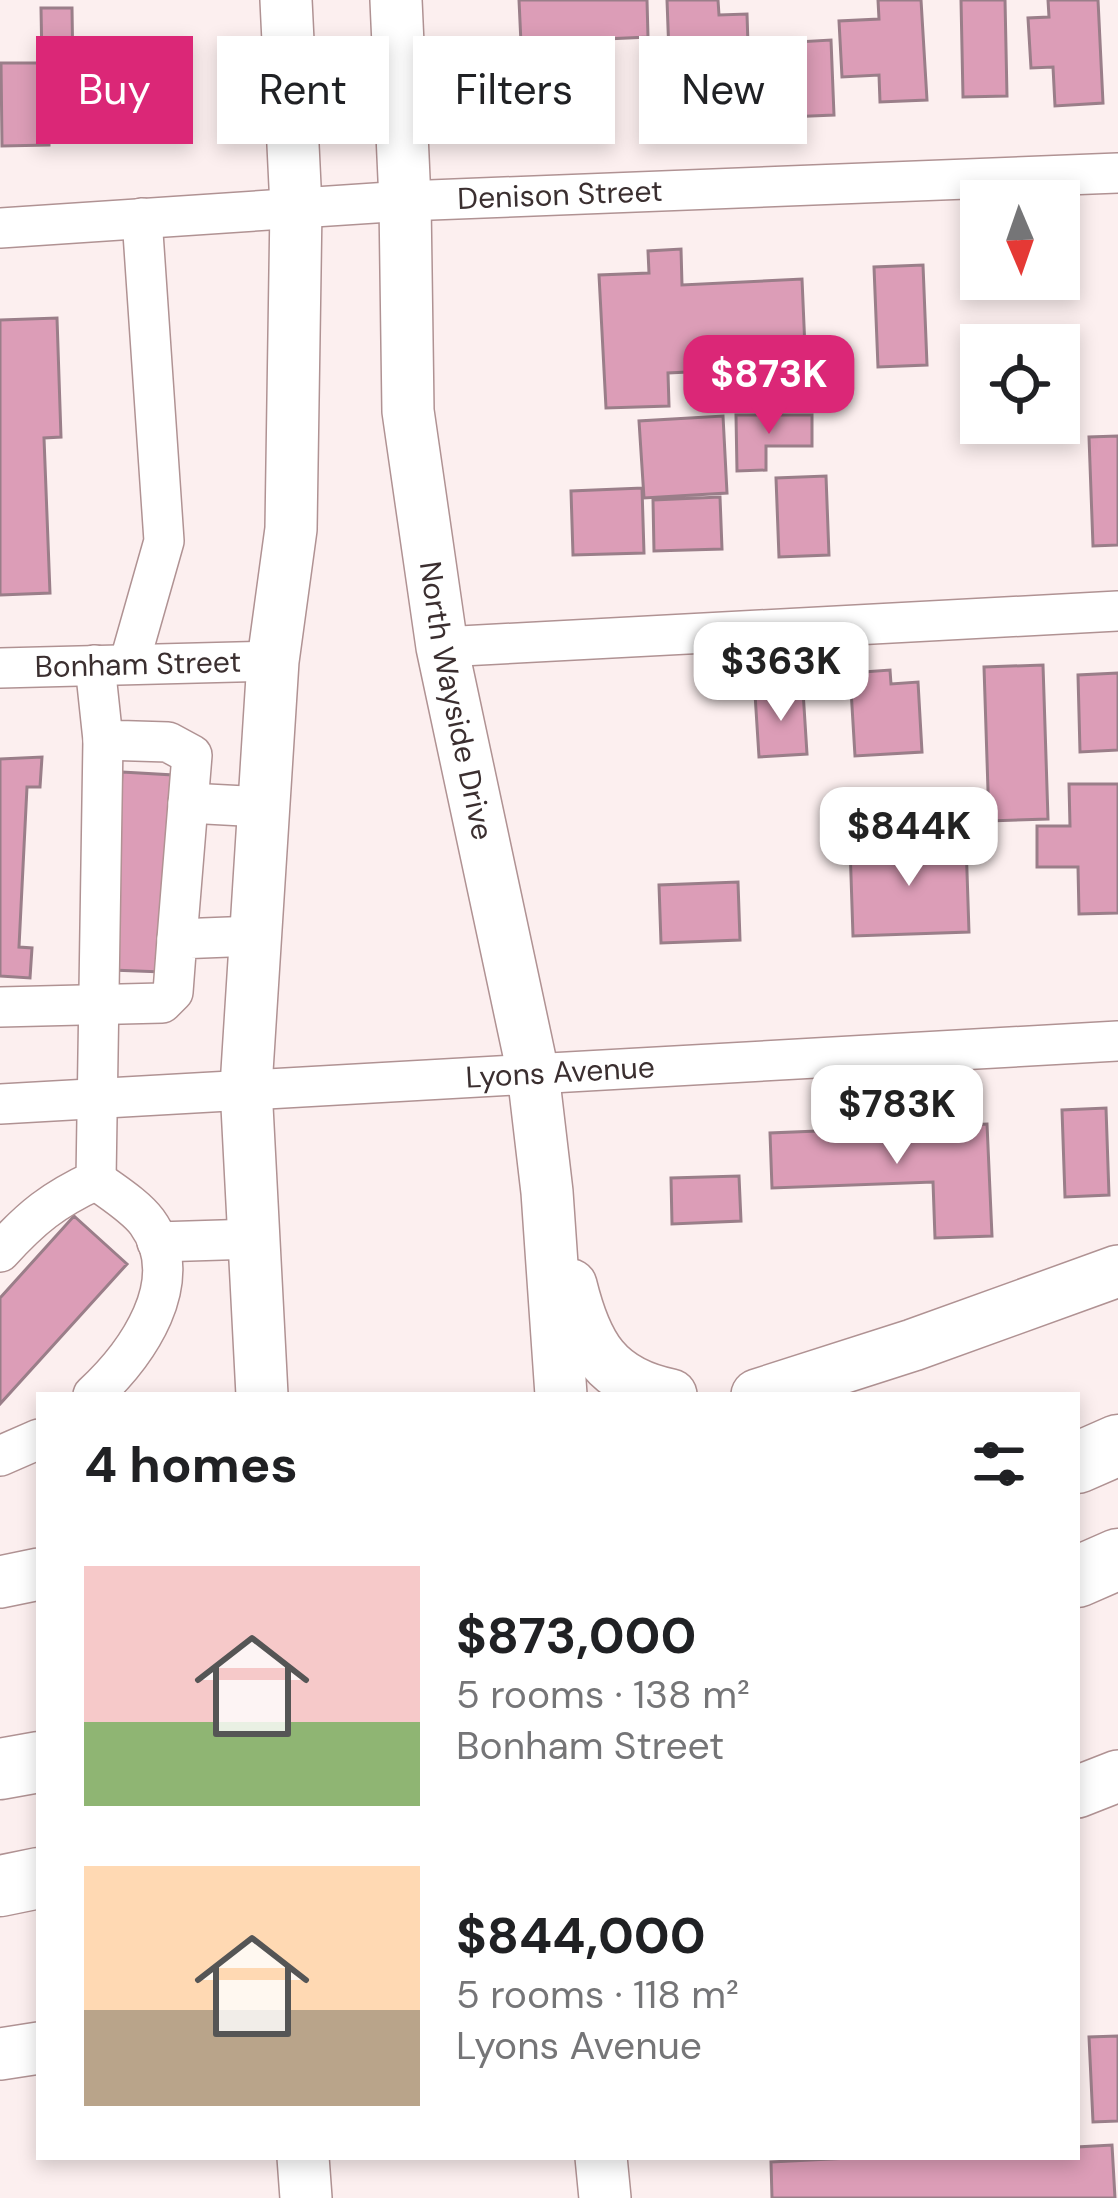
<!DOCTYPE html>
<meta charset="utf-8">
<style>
body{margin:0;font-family:"DM Sans",sans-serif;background:#f6f6f6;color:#202124;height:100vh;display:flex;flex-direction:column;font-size:45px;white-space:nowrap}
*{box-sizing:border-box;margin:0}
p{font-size:39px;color:#757577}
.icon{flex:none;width:66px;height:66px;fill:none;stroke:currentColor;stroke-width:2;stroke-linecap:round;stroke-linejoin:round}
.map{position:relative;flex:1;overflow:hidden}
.panel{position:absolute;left:36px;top:1392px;width:1044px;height:768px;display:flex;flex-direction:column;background:#fff;border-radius:0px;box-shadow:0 6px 18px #0003}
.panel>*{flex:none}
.guide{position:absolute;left:36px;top:36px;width:1047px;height:108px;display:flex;gap:24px}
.needle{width:78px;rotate:178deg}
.buttons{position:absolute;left:960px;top:180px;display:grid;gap:24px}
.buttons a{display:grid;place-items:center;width:120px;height:120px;border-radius:0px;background:#fff;box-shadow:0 6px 18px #0003;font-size:60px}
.price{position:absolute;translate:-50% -102px;padding:0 27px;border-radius:24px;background:#fff;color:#222;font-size:39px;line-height:78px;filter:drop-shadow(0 3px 6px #0008)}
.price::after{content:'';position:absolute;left:50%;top:72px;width:36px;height:27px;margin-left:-18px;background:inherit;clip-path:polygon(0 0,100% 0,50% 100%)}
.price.selected{background:#db2777;color:#fff}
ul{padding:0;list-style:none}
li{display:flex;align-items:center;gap:36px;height:300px;padding:0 48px}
li span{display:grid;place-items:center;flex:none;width:336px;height:240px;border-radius:0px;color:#555}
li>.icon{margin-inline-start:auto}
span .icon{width:144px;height:144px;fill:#fffc;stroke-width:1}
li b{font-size:51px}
h2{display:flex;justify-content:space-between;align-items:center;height:144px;padding:0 48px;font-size:51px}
.tag{padding:0 42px;border-radius:0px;background:#fff;box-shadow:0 6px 18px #0003;font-size:42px;line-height:108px}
.tag.selected{background:#db2777;color:#fff}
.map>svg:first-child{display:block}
.building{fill:#dc9db7;stroke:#9a7e89;stroke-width:3}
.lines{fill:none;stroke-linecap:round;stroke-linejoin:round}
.minor-casing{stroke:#b09293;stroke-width:42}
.major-casing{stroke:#b09293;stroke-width:54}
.highway-casing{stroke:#b09293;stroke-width:63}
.minor{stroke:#fff;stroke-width:39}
.major{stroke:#fff;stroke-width:51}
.highway{stroke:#fff;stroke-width:60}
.labels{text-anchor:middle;stroke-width:10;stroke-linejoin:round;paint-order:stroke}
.street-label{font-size:30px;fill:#3b2f30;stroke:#fff}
</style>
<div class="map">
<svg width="1118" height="2198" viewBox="0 0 1118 2198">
<rect width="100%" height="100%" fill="#fcefef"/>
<!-- building -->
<path class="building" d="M 519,0 L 647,0 L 648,37 L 521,43 Z
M 667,0 L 718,0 L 719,15 L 747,14 L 750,105 L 671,108 Z
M 878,0 L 921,0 L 927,100 L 880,102 L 879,75 L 842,77 L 839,21 L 879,19 Z
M 961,0 L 1005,0 L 1007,96 L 963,97 Z
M 1048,0 L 1098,0 L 1103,103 L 1055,106 L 1053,67 L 1031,68 L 1028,18 L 1049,17 Z
M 41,8 L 72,8 L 73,75 L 48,76 L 49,145 L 2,146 L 1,63 L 42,63 Z
M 831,40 L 834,115 L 788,117 L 788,108 L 763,109 L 760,44 Z
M 164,42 L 169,137 L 101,141 L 95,46 Z
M 681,249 L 682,285 L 802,279 L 807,395 L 732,398 L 730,370 L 668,373 L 669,406 L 606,408 L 599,275 L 649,273 L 648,251 Z
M 923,265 L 927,365 L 878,367 L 874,267 Z
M 57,318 L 61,437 L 44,438 L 50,593 L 0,595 L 0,320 Z
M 736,415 L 812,415 L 812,446 L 766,446 L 766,470 L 737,471 Z
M 723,416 L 727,493 L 644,498 L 639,421 Z
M 1118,436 L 1118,545 L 1093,546 L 1089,437 Z
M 826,476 L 829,555 L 779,557 L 776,478 Z
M 642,488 L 644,553 L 573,555 L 571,491 Z
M 720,497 L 722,549 L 654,551 L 653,500 Z
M 1043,665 L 1048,819 L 989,821 L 984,667 Z
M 890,670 L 891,684 L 918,682 L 922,752 L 855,756 L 850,673 Z
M 1118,673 L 1118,750 L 1080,752 L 1078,675 Z
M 803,691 L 807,754 L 759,757 L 755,694 Z
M 42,757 L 40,787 L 27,787 L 19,947 L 32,948 L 30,978 L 0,976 L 0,759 Z
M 122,772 L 173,775 L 162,972 L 112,970 Z
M 1069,784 L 1118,784 L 1118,913 L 1079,914 L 1078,867 L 1037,867 L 1037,826 L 1070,826 Z
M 966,842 L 969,932 L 853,936 L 850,846 Z
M 738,882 L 740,940 L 661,943 L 659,885 Z
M 1106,1108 L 1109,1195 L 1065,1197 L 1062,1110 Z
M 987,1124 L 992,1236 L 935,1238 L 933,1182 L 772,1188 L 770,1133 Z
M 739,1176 L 741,1221 L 672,1224 L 671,1178 Z
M 74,1216 L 127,1264 L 0,1404 L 0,1298 Z
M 1118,2036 L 1118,2121 L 1093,2122 L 1089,2037 Z
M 1112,2145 L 1115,2198 L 772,2198 L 771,2162 L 870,2157 L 1077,2157 L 1077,2147 Z"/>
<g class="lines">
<!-- minor casing -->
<g class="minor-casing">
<g id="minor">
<path id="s1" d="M 0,228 L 405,201 L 1118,173"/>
<path d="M 442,647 L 1118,611"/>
<path d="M 129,664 L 164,541 L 142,218"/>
<path d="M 95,665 L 103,740 L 168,742 L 192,755 L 177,939"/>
<path id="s2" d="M 0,668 L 273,661"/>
<path d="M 188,803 L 263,807"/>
<path d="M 0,1007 L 162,1003 L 173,992 L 177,939 L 255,936"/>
<path id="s3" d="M 0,1104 L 1118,1041"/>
<path d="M 157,1242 L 254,1239"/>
<path d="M 0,1252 C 32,1217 53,1200 96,1180 L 103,740"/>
<path d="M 93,1395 C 136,1355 190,1281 147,1222 C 135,1206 112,1192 96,1180"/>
<path d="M 0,1456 L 39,1439"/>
</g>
</g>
<!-- major casing -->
<g class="major-casing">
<g id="major">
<path id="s4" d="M 396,0 L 405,201 L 408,411 L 442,647 L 533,1073 L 547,1192 L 561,1395"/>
<path d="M 571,1285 C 586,1346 606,1382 671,1395"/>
<path d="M 262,1395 L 246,1087 L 273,661 L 291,529 L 296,207 L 286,0"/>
<path d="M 757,1395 L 913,1345 L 1118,1271"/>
<path d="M 0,1582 L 39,1574"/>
<path d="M 1077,1792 L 1118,1776"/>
<path d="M 0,2054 L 39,2048"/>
<path d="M 303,2157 L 306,2198"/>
<path d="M 601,2157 L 605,2198"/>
</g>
</g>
<!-- highway casing -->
<g class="highway-casing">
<path id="highway" d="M 1077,1463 L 1118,1445
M 1077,1577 L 1118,1559
M 0,1769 L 39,1762
M 0,1886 L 39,1878"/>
</g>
<!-- minor -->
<use href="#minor" class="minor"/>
<!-- major -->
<use href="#major" class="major"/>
<!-- highway -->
<use href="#highway" class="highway"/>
</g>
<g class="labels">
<!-- street labels -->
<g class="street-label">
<text dy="10" stroke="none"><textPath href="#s1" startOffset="561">Denison Street</textPath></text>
<text dy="10" stroke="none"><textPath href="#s2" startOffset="138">Bonham Street</textPath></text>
<text dy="10" stroke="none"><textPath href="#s4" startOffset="705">North Wayside Drive</textPath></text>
<text dy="10" stroke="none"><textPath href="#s3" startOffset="561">Lyons Avenue</textPath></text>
</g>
</g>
</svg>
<div class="buttons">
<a><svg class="needle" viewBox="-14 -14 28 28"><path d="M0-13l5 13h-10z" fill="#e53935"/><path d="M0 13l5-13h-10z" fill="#757577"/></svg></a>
<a><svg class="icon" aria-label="locate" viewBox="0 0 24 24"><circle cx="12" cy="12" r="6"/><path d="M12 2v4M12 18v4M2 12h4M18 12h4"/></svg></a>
</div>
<b class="price selected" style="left:769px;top:437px">$873K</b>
<b class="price" style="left:781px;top:724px">$363K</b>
<b class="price" style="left:909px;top:889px">$844K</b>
<b class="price" style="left:897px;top:1167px">$783K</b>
<div class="guide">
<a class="tag selected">Buy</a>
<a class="tag">Rent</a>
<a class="tag">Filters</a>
<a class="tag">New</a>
</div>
<section class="panel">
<h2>4 homes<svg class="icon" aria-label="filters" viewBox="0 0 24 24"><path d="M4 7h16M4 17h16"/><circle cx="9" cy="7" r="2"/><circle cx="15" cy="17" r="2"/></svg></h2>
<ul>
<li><span style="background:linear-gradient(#f6c9c9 65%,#8fb573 0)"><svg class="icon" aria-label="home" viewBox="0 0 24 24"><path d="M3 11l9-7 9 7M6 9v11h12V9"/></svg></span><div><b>$873,000</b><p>5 rooms · 138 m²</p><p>Bonham Street</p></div></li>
<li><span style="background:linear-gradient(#ffd9b3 60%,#b9a48a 0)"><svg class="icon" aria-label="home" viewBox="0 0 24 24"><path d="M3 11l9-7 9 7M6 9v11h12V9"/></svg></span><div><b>$844,000</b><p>5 rooms · 118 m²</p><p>Lyons Avenue</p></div></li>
</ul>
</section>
</div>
